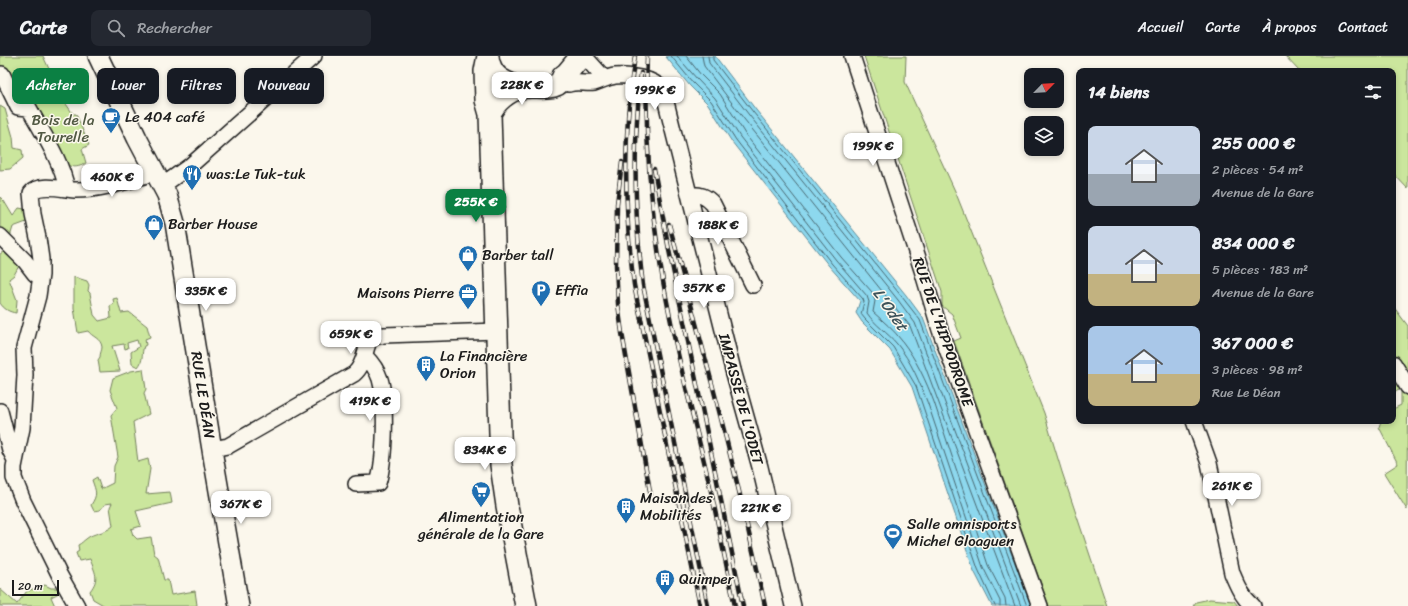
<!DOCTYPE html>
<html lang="fr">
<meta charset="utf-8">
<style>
body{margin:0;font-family:Sriracha,sans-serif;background:#242831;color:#f1f3f6;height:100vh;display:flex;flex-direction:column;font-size:15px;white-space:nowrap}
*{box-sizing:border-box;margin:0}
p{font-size:13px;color:#9ea1a6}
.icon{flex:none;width:22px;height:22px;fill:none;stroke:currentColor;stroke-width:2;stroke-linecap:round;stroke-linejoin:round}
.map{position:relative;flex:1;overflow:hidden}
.panel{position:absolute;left:1076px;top:12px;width:320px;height:356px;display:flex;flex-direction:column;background:#171b24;border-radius:8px;box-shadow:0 2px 6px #0003}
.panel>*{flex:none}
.hud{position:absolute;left:12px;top:12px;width:380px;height:36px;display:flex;gap:8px}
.needle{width:26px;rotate:65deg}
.buttons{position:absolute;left:1024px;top:12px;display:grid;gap:8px}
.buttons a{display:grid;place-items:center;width:40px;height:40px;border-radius:8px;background:#171b24;box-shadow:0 2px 6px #0003;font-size:20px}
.scale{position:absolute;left:12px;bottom:10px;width:47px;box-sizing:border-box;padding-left:4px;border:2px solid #1c1c1c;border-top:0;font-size:11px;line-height:14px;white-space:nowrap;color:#1c1c1c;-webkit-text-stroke:3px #fbf7ec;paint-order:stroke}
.price{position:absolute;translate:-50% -34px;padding:0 9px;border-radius:8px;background:#fff;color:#222;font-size:13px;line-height:26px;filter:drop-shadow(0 1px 2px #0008)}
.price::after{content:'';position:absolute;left:50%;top:24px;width:12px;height:9px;margin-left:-6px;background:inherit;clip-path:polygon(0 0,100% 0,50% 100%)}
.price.selected{background:#0b8043;color:#fff}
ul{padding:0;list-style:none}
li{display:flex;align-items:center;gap:12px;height:100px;padding:0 12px}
li span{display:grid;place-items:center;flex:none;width:112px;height:80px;border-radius:8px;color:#555}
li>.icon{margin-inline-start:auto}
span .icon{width:48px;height:48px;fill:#fffc;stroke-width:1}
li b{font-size:17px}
h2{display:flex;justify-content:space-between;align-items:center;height:48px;padding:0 12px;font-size:17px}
.tag{padding:0 14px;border-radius:8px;background:#171b24;box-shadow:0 2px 6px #0003;font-size:14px;line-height:36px}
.tag.selected{background:#0b8043;color:#fff}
header{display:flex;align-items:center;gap:24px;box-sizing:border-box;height:56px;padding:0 20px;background:#171b24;border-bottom:1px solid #363941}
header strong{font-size:19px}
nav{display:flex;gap:22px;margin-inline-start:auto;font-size:14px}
.search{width:280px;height:36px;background:#242831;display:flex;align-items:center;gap:10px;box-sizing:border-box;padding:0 14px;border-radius:8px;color:#9ea1a6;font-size:15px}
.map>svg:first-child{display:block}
.green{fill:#cbe69d;stroke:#74815c}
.water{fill:#8dd8ee;stroke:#608d9a}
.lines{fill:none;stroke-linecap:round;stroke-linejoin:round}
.shore{stroke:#496770;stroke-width:1}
.minor-casing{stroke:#1c1c1c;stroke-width:18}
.tertiary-casing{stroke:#1c1c1c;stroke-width:22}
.secondary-casing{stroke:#1c1c1c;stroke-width:24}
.minor{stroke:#fbf7ec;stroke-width:15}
.tertiary{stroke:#fbf7ec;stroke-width:19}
.secondary{stroke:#fbf7ec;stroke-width:21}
.rail-casing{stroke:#1c1c1c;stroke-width:4.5}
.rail{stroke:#fbf7ec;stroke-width:3;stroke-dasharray:9;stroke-linecap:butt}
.labels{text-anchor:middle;stroke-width:3;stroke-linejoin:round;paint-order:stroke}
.poi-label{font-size:15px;fill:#1c1c1c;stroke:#fbf7ec;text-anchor:start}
.park-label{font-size:15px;fill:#515943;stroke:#fbf7ec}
.street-label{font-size:15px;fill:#1c1c1c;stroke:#fbf7ec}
.water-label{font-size:16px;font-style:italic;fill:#3e545b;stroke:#fbf7ec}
</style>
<header>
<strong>Carte</strong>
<div class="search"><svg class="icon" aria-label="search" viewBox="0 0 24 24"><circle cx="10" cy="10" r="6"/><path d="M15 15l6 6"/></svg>Rechercher</div>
<nav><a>Accueil</a><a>Carte</a><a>À propos</a><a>Contact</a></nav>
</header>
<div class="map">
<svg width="1408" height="550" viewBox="0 0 1408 550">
<rect width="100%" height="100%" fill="#fbf7ec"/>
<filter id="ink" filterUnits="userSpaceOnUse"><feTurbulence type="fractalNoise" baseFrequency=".025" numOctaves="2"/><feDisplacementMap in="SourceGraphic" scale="8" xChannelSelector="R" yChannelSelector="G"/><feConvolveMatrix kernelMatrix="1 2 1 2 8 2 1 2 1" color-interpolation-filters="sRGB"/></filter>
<g filter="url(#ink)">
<!-- green -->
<path class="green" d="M 0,0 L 43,0 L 64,45 L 73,58 L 76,58 L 89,89 L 82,93 L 86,107 C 72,116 63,108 55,96 L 24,32 L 15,36 L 0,16 Z
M 864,0 L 906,0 L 905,26 L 955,135 L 1044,357 L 1062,416 L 1107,550 L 1049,550 L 954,285 L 961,282 L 952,258 L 942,250 L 942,236 Z
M 1285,0 L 1408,0 L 1408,133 L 1393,117 L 1393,15 L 1299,15 Z
M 0,50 L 5,53 L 13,81 L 14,92 L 22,94 L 23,102 L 10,113 L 0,114 Z
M 0,141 L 4,145 L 13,160 L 19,152 L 24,153 L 27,157 L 29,165 L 13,171 L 10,181 L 0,174 Z
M 7,193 L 21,206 L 14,219 L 9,223 L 17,244 L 16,257 C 9,256 4,253 0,247 L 0,198 Z
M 74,221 L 87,225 L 89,229 L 88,235 L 90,237 L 94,259 L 99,265 L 111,262 L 110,250 L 114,248 L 113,243 L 117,242 L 121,257 L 129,256 L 147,270 L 150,281 L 145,283 L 146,289 L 144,290 C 141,298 144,304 138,311 L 132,308 L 131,296 L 139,291 L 137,284 L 127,287 L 128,292 L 125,293 L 124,288 L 112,290 L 120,315 L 100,316 L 98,304 L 100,301 C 100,297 102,294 102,291 C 101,282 92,281 88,275 L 78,277 L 74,252 Z
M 1393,250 L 1408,270 L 1407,454 L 1384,417 L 1398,408 L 1379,371 L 1381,365 L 1393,365 L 1393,353 L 1401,349 L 1401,333 L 1393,337 Z
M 143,313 L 146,333 L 144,337 L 149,358 L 133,366 L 138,406 L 148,403 L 150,413 L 146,438 L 170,436 L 172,447 L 136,455 L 141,470 L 131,473 L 133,479 L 137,483 L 151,481 L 154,498 L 158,501 L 164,524 L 168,524 L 171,539 L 195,535 L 197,549 L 195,550 L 105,550 L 93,543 L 90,535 C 100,522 95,517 90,503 L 79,505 L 76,497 L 79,495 L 78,489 C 82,487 83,485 86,483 C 94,476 104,478 113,470 L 110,451 L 112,447 L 105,448 L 100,454 L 94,455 L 91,449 C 98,438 96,436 92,424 L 97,421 L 101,433 L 113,427 L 114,410 L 118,401 L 111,359 L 117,352 L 110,334 L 113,322 L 131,315 Z
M 45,529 L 51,532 L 57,532 L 61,536 L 51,541 L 55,550 L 0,550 L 0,533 L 17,548 L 27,535 Z
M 1210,543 L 1234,545 L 1238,550 L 1193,550 L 1196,546 Z"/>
<!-- water -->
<path class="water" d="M 668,0 L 715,0 L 756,54 L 906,239 L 923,262 L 1031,550 L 992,550 L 974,515 L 912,331 L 890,294 L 862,266 L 856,257 L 860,245 L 829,210 L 732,86 L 708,48 L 690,30 L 666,1 Z"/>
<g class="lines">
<!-- shore -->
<path class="shore" d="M 671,0 L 693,27 L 711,45 L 736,84 L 832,208 L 863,243 L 864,246 L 861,258 L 865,263 L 893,291 L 916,330 L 978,513 L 995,550
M 677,0 L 697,23 L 715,42 L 740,81 L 836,204 L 867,240 L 869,246 L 867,257 C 875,269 888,277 897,288 C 911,305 920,327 928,348 L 983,511 L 1000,545 L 1000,550
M 686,0 L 701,19 L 720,38 L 745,78 L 841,201 L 872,236 L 875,245 L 873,256 C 883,265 894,274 902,285 C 916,303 926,325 934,346 L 988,509 L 1005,542 L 1006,550
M 702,0 L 704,10 L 744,63 L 910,270 L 1015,550
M 708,0 L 709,7 L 749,59 L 898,244 L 915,267 L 1021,550
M 713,0 L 713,4 L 753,56 L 902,241 L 920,264 L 1027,550"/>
<!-- minor casing -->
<g class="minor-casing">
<path id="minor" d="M 584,0 L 605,23
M 852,0 L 922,214 L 940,274 L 1040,550
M 2,18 L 18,51 L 29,52 C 43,78 61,104 67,133
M 562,26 L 569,28 C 576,25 586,28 594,27 C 601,25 608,21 615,20 C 630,19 653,22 663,34 L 733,314 L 760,411 L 793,550
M 162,130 L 191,109 L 314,0
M 690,139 C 700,138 706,140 713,148 L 753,229
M 0,180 L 25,205 L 35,218 L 41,219
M 1393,307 L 1408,331
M 0,355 L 10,394 L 15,404
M 1194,365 L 1209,407 L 1232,517 C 1237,529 1242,541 1253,550
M 212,393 L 228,390 L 354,318 C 367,307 364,288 372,282 C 375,280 380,280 384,279 L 497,275
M 356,428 L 378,427 C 385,405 387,346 380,323 C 377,314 372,307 365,300
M 77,550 L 60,520 L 23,445 L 14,422 L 14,411 L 22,372 L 25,319 L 24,292 L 38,240 L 41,219 L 41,203 L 38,182 L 33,158 L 31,137 C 40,126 65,134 76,134 C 100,134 133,124 155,116"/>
</g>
<!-- tertiary casing -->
<g class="tertiary-casing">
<path id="tertiary" d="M 98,0 L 137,82 L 167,139 L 175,167 L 214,406 L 239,550
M 489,2 C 493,22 504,24 521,32"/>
</g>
<!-- secondary casing -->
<g class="secondary-casing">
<path id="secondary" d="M 488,0 L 485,15 L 486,44 L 490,58 L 501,409 L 507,450 L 526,550
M 490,58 C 495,46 508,35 521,32 C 535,28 559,38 563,20 L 567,17 L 581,0"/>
</g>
<!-- minor -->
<use href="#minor" class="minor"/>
<!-- tertiary -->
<use href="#tertiary" class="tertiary"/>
<!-- secondary -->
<use href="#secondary" class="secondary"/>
<!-- rail casing -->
<g class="rail-casing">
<path id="rail" d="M 635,0 C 623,75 624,154 634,229 L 700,550
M 647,0 C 644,87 652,176 670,261 C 681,316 696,371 709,426 C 718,467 726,509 735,550
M 641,17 C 633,88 634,159 643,229 L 708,550
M 622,106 L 617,148 L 616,209 L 618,248 L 622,277 L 651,441
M 654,113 L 669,194 L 743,550
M 669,168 C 704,295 738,422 765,550"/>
</g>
<!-- rail -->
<use href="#rail" class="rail"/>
</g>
</g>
<!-- icons -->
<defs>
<g id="cafe-pin" transform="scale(1)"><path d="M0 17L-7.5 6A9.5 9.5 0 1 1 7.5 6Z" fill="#1f6fb2" stroke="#fbf7ec"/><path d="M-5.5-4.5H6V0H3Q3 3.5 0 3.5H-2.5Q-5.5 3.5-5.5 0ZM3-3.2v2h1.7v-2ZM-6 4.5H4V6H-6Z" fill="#fff"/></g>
<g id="restaurant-pin" transform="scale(1)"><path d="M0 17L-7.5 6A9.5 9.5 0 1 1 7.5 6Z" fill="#1f6fb2" stroke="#fbf7ec"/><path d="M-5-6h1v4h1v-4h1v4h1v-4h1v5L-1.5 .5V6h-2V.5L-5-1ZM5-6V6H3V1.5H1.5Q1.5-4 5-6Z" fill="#fff"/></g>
<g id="shop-pin" transform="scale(1)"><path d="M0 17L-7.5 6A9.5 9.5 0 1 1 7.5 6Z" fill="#1f6fb2" stroke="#fbf7ec"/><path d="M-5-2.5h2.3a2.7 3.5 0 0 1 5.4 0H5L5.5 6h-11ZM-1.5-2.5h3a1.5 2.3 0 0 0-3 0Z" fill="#fff"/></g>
<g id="parking-pin" transform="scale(1)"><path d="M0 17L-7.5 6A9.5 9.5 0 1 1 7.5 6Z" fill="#1f6fb2" stroke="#fbf7ec"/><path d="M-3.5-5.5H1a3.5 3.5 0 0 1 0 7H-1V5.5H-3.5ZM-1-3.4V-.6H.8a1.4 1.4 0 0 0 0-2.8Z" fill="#fff"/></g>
<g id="office-pin" transform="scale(1)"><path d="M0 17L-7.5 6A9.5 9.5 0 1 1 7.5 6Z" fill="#1f6fb2" stroke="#fbf7ec"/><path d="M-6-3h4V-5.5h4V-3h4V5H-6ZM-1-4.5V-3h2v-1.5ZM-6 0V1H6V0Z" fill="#fff"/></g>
<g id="building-pin" transform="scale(1)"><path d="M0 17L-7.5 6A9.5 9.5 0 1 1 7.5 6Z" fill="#1f6fb2" stroke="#fbf7ec"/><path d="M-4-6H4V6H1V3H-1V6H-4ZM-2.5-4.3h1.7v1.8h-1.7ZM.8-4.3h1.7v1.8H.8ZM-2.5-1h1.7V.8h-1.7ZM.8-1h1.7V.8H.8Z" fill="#fff"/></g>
<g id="supermarket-pin" transform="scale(1)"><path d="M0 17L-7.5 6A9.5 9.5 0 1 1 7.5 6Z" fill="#1f6fb2" stroke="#fbf7ec"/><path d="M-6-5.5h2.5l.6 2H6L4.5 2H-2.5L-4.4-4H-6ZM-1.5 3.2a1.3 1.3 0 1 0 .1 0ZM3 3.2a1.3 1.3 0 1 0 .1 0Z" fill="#fff"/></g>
<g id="stadium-pin" transform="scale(1)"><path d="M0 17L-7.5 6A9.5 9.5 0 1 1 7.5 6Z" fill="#1f6fb2" stroke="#fbf7ec"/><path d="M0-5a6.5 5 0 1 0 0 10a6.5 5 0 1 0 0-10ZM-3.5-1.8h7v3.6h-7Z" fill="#fff"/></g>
</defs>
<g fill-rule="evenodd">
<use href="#cafe-pin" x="111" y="61"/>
<use href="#restaurant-pin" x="192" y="118"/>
<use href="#shop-pin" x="154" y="168"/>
<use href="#shop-pin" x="468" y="199"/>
<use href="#parking-pin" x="541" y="234"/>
<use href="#office-pin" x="468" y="237"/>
<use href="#building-pin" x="426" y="309"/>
<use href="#supermarket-pin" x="481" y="435"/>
<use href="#building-pin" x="626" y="451"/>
<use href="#stadium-pin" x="893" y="477"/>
<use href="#building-pin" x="665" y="523"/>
</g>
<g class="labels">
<!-- poi labels -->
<g class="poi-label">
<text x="125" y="66">Le 404 café</text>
<text x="206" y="123">was:Le Tuk-tuk</text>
<text x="168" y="173">Barber House</text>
<text x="482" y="204">Barber tall</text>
<text x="555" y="239">Effia</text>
<text x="454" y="242" text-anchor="end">Maisons Pierre</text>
<text x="440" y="305">La Financière<tspan x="440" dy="17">Orion</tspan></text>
<text x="640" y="447">Maison des<tspan x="640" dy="17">Mobilités</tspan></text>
<text x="481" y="466" text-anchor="middle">Alimentation<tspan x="481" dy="17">générale de la Gare</tspan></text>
<text x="907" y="473">Salle omnisports<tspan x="907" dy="17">Michel Gloaguen</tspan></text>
<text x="679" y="528">Quimper</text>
</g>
<!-- park labels -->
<g class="park-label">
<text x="63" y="69">Bois de la<tspan x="63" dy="17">Tourelle</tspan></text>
</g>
<!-- street labels -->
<g class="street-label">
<text transform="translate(943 276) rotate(71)" y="5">RUE DE L'HIPPODROME</text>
<text transform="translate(203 339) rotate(81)" y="5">RUE LE DÉAN</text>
<text transform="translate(741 343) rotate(75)" y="5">IMPASSE DE L'ODET</text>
</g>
<!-- water labels -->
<g class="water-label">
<text transform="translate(891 253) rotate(55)" y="6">L'Odet</text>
</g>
</g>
</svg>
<div class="buttons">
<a><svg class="needle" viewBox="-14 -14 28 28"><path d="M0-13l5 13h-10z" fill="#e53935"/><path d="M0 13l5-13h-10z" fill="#9ea1a6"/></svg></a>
<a><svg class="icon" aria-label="layers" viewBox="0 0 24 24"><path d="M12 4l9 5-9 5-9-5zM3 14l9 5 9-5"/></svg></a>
</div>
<div class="scale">20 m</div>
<b class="price" style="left:522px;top:50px">228K €</b>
<b class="price" style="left:655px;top:55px">199K €</b>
<b class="price" style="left:873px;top:111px">199K €</b>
<b class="price" style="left:112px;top:142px">460K €</b>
<b class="price selected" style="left:476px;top:167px">255K €</b>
<b class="price" style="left:718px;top:190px">188K €</b>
<b class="price" style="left:704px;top:253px">357K €</b>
<b class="price" style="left:206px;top:256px">335K €</b>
<b class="price" style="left:351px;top:299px">659K €</b>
<b class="price" style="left:370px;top:366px">419K €</b>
<b class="price" style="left:485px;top:415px">834K €</b>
<b class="price" style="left:1232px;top:451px">261K €</b>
<b class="price" style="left:241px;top:469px">367K €</b>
<b class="price" style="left:761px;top:473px">221K €</b>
<div class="hud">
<a class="tag selected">Acheter</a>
<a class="tag">Louer</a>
<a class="tag">Filtres</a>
<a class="tag">Nouveau</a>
</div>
<section class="panel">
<h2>14 biens<svg class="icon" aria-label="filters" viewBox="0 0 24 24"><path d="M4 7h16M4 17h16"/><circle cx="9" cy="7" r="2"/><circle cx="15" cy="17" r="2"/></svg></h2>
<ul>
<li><span style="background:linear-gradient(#c9d6e8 60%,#9aa5b1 0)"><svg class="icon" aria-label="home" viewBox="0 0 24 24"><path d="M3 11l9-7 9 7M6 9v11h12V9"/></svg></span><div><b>255 000 €</b><p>2 pièces · 54 m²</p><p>Avenue de la Gare</p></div></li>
<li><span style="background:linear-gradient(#c9d6e8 60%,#c2b280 0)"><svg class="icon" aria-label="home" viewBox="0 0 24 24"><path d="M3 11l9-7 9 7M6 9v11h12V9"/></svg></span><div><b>834 000 €</b><p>5 pièces · 183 m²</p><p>Avenue de la Gare</p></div></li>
<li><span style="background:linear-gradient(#a9c7e8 60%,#c2b280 0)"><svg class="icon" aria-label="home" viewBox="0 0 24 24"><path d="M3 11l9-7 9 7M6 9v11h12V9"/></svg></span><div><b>367 000 €</b><p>3 pièces · 98 m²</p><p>Rue Le Déan</p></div></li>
</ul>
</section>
</div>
